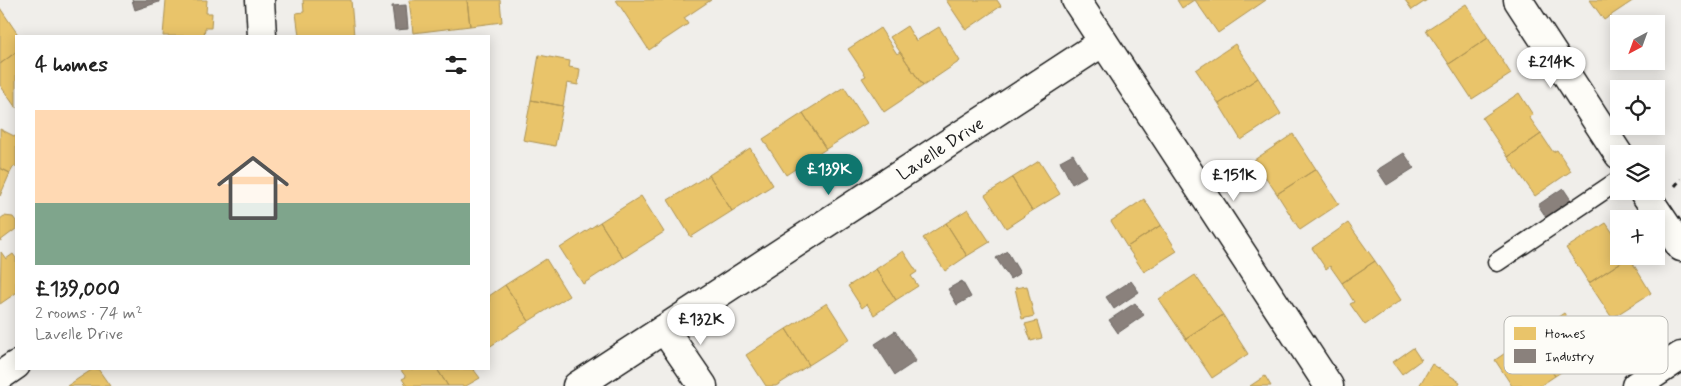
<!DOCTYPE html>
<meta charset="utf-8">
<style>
body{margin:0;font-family:Mynerve,sans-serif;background:#f6f6f6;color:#222;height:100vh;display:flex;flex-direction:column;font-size:19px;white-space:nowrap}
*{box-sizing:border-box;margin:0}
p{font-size:16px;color:#767676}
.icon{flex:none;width:28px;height:28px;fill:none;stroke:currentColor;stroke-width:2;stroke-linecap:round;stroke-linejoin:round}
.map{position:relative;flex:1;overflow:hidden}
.panel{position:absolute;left:15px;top:35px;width:475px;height:335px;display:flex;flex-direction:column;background:#fff;border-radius:0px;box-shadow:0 2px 12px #0003}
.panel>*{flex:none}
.needle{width:32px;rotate:221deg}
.buttons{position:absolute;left:1610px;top:15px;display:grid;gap:10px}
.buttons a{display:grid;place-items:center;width:55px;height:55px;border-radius:0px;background:#fff;box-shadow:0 2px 12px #0003;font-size:25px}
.price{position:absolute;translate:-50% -42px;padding:0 11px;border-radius:18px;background:#fff;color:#222;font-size:16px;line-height:32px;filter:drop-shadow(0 1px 2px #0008)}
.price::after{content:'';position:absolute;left:50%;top:30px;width:15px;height:11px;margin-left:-8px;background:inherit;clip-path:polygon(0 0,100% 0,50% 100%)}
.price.active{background:#0f766e;color:#fff}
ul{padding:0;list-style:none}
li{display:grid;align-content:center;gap:10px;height:265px;padding:0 20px}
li+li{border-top:1px solid #e0e0e0}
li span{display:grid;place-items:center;height:155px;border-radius:0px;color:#555}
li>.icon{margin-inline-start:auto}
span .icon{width:90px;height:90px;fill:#fffc;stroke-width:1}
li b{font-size:21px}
h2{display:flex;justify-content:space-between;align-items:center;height:60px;padding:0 20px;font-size:21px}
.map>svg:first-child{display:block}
.homes{fill:#e9c46a;stroke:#ac9253}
.industry{fill:#8a817c;stroke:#69635f}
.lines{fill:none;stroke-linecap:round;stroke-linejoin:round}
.lane-casing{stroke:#1c1c1c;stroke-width:21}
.street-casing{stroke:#1c1c1c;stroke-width:31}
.path{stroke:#1c1c1c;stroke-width:3;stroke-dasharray:5 4;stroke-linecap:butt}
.lane{stroke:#fdfcf7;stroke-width:18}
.street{stroke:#fdfcf7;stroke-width:28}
.labels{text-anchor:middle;stroke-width:5;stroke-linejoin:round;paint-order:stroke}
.street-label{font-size:18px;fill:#1c1c1c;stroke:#fdfcf7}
.key{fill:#fdfcf7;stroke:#bab9b5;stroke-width:1}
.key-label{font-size:14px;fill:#1c1c1c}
</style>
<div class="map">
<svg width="1681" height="386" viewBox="0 0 1681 386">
<rect width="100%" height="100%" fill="#f0eeea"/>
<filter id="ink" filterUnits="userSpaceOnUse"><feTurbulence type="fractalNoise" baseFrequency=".02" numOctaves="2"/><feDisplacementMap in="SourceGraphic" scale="10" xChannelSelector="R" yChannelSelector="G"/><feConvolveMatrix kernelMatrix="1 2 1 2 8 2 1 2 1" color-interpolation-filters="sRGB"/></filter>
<g filter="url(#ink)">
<!-- homes -->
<path class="homes" d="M 166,0 L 207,0 L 206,13 L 212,13 L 211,28 L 205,28 L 204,36 L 163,36 Z
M 303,0 L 351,0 L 354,36 L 299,36 L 296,13 L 304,12 Z
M 409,0 L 467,0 L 470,26 L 413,33 Z
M 467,0 L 500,0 L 502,22 L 470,26 Z
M 616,0 L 711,0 L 684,18 L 688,24 L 649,50 Z
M 946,0 L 997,0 L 1001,6 L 966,30 Z
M 1177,0 L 1194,0 L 1182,8 Z
M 1195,0 L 1266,0 L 1218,33 Z
M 1405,0 L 1427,0 L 1412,10 Z
M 1590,0 L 1634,0 L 1604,20 Z
M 1466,4 L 1488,38 L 1449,64 L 1426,30 Z
M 0,8 L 19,36 L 16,36 L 16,52 L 0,64 Z
M 907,26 L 916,41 L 939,27 L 960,61 L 923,86 L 890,37 Z
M 880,28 L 897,54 L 900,52 L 923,86 L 884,112 L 862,78 L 866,76 L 848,49 Z
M 1488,38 L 1511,74 L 1472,99 L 1449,64 Z
M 1235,44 L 1258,78 L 1219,104 L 1196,70 Z
M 16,52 L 16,108 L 0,85 L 0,64 Z
M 539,55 L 570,61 L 569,67 L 580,69 L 578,85 L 567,83 L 563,106 L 531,100 Z
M 1258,78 L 1281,114 L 1241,140 L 1219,104 Z
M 844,87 L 867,123 L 826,149 L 803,113 Z
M 1519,93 L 1533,115 L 1529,117 L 1541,134 L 1508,157 L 1482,118 Z
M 531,100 L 563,106 L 555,146 L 523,140 Z
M 803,113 L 826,149 L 786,175 L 763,139 Z
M 0,129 L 16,137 L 16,167 L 14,166 L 10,173 L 0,168 Z
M 1293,134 L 1316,169 L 1277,194 L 1254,160 Z
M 1541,134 L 1553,152 L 1557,150 L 1571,171 L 1535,196 L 1508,157 Z
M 750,148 L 773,185 L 732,211 L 709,175 Z
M 1039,161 L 1060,194 L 1032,211 L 1012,178 Z
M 0,168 L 10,173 L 0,196 Z
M 1316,169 L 1339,204 L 1300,230 L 1277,194 Z
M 709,175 L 732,211 L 691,237 L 668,200 Z
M 1012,178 L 1032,211 L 1006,228 L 985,195 Z
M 641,196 L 664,232 L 623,258 L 600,222 Z
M 1144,199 L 1161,225 L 1127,247 L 1111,221 Z
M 968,209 L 990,242 L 967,256 L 946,223 Z
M 4,216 L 13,217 L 16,221 L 16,229 L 0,241 L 0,219 Z
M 600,222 L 623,258 L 583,284 L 560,248 Z
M 946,223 L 967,256 L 945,271 L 923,238 Z
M 1348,223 L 1375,261 L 1342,283 L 1330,266 L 1326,269 L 1312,248 Z
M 1606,223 L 1619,242 L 1619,256 L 1629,257 L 1589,283 L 1566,248 Z
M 1161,225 L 1177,251 L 1144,272 L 1127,247 Z
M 903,251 L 917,272 L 911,276 L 918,286 L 896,300 L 876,269 Z
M 1,252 L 6,259 L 13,254 L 16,258 L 16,293 L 0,304 Z
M 1629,257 L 1651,293 L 1612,318 L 1589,283 Z
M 546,259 L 569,296 L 529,321 L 505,285 Z
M 1375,261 L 1401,300 L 1365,325 L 1350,304 L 1354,302 L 1342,283 Z
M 876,269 L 896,300 L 874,315 L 867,304 L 862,308 L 848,286 Z
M 1195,275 L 1223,315 L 1186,339 L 1159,299 Z
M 505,285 L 529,321 L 489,347 L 489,296 Z
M 1027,286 L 1034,316 L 1022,319 L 1015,288 Z
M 827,303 L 850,339 L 809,365 L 786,329 Z
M 1564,313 L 1590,353 L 1555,376 L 1529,337 Z
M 1223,315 L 1248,354 L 1212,378 L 1186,339 Z
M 1037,321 L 1042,338 L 1031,341 L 1025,324 Z
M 786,329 L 809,365 L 776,386 L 766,386 L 746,355 Z
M 1529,337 L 1555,376 L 1540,386 L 1512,386 L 1495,360 Z
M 1413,348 L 1421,360 L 1402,374 L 1393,362 Z
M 1432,364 L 1460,382 L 1458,386 L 1419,386 Z
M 93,369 L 98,369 L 110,386 L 67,386 Z
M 400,369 L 437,369 L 448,386 L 407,386 L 402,379 L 406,377 Z
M 437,369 L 476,369 L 474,370 L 480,378 L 466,386 L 448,386 Z
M 1265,376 L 1271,386 L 1250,386 Z"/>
<!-- industry -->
<path class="industry" d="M 132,0 L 159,0 L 159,2 L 135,10 Z
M 406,5 L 408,29 L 395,30 L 392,6 Z
M 1404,153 L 1414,168 L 1387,185 L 1377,170 Z
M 1073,154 L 1086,176 L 1072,184 L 1060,161 Z
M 1563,188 L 1571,200 L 1546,217 L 1538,205 Z
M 1007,251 L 1020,273 L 1010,279 L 996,258 Z
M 962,281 L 971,297 L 957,305 L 948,289 Z
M 1131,281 L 1139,292 L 1114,309 L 1106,297 Z
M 1135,303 L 1144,315 L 1118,333 L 1109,320 Z
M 895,331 L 916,361 L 895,375 L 875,344 Z"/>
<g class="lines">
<!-- lane casing -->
<g class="lane-casing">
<path id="lane" d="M 1497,262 L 1619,180"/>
</g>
<!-- street casing -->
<g class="street-casing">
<g id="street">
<path d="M 260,0 L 262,36"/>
<path d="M 1076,0 L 1329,386"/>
<path d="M 1518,0 L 1619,155"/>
<path d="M 1643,191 L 1681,247"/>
<path d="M 664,329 L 703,386"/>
<path d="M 0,376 L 16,365"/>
<path id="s1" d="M 577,386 L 1103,42"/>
<path d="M 1636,386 L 1681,356"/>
</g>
</g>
<!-- path -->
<path class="path" d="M 1675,186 L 1681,179"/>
<!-- lane -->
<use href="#lane" class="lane"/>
<!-- street -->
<use href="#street" class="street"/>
</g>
</g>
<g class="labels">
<!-- street labels -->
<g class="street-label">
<text dy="6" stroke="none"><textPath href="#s1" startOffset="434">Lavelle Drive</textPath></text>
</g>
</g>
<!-- legend -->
<rect x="1504" y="316" width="164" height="58" rx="8" class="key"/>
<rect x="1514" y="327" width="22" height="13" fill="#e9c46a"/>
<rect x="1514" y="349" width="22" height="14" fill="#8a817c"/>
<g class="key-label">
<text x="1545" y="338">Homes</text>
<text x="1545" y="361">Industry</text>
</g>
</svg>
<div class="buttons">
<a><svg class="needle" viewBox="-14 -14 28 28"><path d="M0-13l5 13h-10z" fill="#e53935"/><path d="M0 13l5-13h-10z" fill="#767676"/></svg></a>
<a><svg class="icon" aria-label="locate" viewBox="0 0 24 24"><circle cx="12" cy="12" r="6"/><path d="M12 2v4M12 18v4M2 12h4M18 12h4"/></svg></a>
<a><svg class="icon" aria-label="layers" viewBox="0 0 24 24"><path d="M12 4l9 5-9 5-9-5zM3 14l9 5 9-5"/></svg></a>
<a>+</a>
</div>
<b class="price" style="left:1551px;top:89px">£214K</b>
<b class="price active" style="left:829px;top:196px">£139K</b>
<b class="price" style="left:1234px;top:202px">£151K</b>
<b class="price" style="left:701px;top:346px">£132K</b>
<section class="panel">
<h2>4 homes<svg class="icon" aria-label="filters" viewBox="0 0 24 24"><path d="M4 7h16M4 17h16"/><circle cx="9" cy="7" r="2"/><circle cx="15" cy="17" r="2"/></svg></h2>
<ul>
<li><span style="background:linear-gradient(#ffd9b3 60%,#7fa58c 0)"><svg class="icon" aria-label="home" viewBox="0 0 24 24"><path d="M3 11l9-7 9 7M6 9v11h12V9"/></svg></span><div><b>£139,000</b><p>2 rooms · 74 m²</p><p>Lavelle Drive</p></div></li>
</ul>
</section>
</div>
